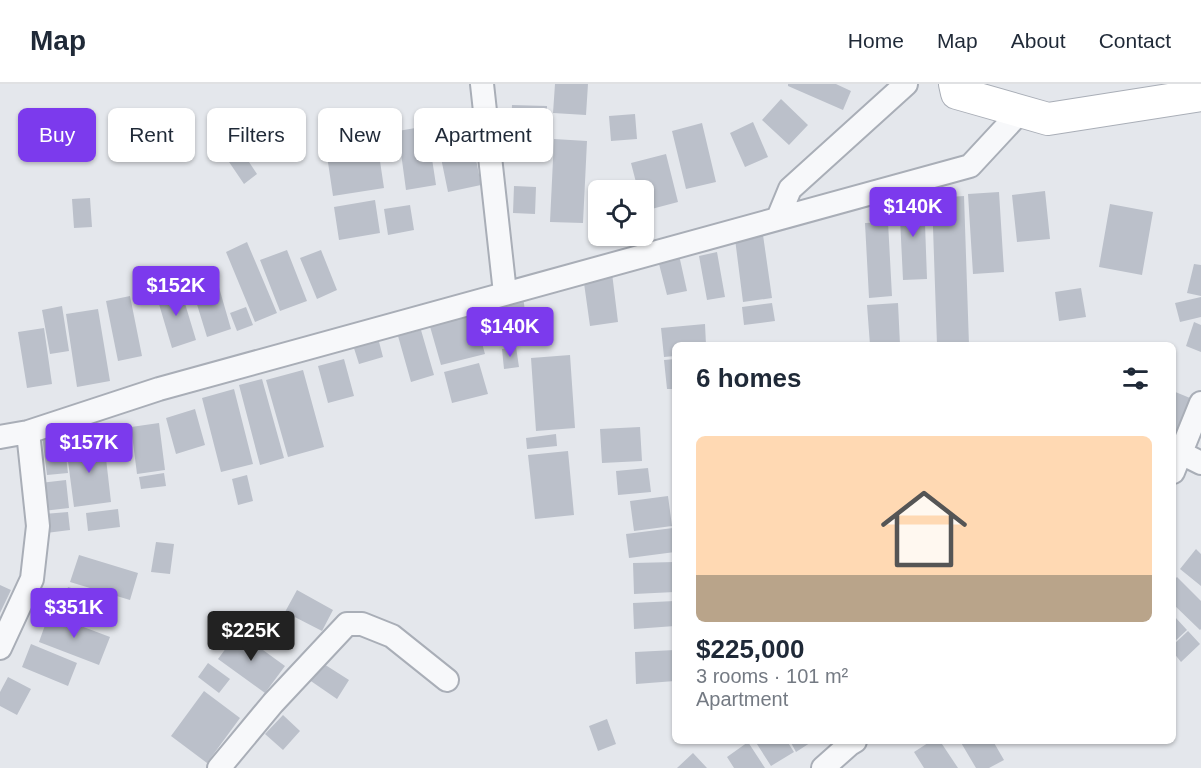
<!DOCTYPE html>
<meta charset="utf-8">
<style>
body{margin:0;font-family:Arial,sans-serif;background:#f2f2f3;color:#1f2937;height:100vh;display:flex;flex-direction:column;font-size:22px;white-space:nowrap}
*{box-sizing:border-box;margin:0}
p{font-size:20px;color:#747a83}
.icon{flex:none;width:33px;height:33px;fill:none;stroke:currentColor;stroke-width:2;stroke-linecap:round;stroke-linejoin:round}
.map{position:relative;flex:1;overflow:hidden}
.drawer{position:absolute;left:672px;top:258px;width:504px;height:402px;display:flex;flex-direction:column;background:#fff;border-radius:9px;box-shadow:0 2px 4px #0004}
.drawer>*{flex:none}
.top-card{position:absolute;left:18px;top:24px;width:564px;height:54px;display:flex;gap:12px}
.fabs{position:absolute;left:588px;top:96px;display:grid;gap:12px}
.fabs a{display:grid;place-items:center;width:66px;height:66px;border-radius:9px;background:#fff;box-shadow:0 2px 4px #0004;font-size:30px}
.price{position:absolute;translate:-50% -51px;padding:0 14px;border-radius:6px;background:#7c3aed;color:#fff;font-size:20px;line-height:39px;filter:drop-shadow(0 2px 3px #0008)}
.price::after{content:'';position:absolute;left:50%;top:36px;width:18px;height:14px;margin-left:-9px;background:inherit;clip-path:polygon(0 0,100% 0,50% 100%)}
.price.on{background:#222;color:#fff}
ul{padding:0;list-style:none}
li{display:grid;align-content:center;gap:12px;height:318px;padding:0 24px}
li span{display:grid;place-items:center;height:186px;border-radius:9px;color:#555}
li>.icon{margin-inline-start:auto}
span .icon{width:108px;height:108px;fill:#fffc;stroke-width:1}
li b{font-size:26px}
h2{display:flex;justify-content:space-between;align-items:center;height:72px;padding:0 24px;font-size:26px}
.pill{padding:0 21px;border-radius:9px;background:#fff;box-shadow:0 2px 4px #0004;font-size:21px;line-height:54px}
.pill.on{background:#7c3aed;color:#fff}
header{display:flex;align-items:center;gap:36px;box-sizing:border-box;height:84px;padding:0 30px;background:#fff;border-bottom:2px solid #e0e1e3}
header strong{font-size:28px}
nav{display:flex;gap:33px;margin-inline-start:auto;font-size:21px}
.map>svg:first-child{display:block}
.building{fill:#bbc0ca}
.lines{fill:none;stroke-linecap:round;stroke-linejoin:round}
.minor-casing{stroke:#a9aeb7;stroke-width:26}
.secondary-casing{stroke:#a9aeb7;stroke-width:34}
.minor{stroke:#f7f8fa;stroke-width:22}
.secondary{stroke:#fff;stroke-width:32}
</style>
<header>
<strong>Map</strong>
<nav><a>Home</a><a>Map</a><a>About</a><a>Contact</a></nav>
</header>
<div class="map">
<svg width="1201" height="684" viewBox="0 0 1201 684">
<rect width="100%" height="100%" fill="#e4e7ec"/>
<!-- building -->
<path class="building" d="M 555,0 L 588,0 L 586,31 L 553,29 Z
M 788,0 L 836,0 L 851,7 L 843,26 L 788,2 Z
M 781,15 L 808,41 L 789,61 L 762,36 Z
M 512,21 L 547,22 L 547,42 L 511,41 Z
M 635,30 L 637,55 L 611,57 L 609,32 Z
M 468,34 L 481,101 L 448,108 L 434,40 Z
M 753,38 L 768,73 L 745,83 L 730,49 Z
M 702,39 L 716,98 L 686,105 L 672,47 Z
M 427,42 L 436,101 L 406,106 L 398,47 Z
M 554,55 L 587,57 L 583,139 L 550,138 Z
M 377,57 L 384,104 L 333,112 L 326,65 Z
M 241,66 L 257,90 L 244,100 L 227,75 Z
M 666,70 L 678,118 L 644,127 L 644,106 L 638,106 L 631,79 Z
M 514,102 L 536,103 L 535,130 L 513,129 Z
M 1045,107 L 1050,155 L 1017,158 L 1012,111 Z
M 999,108 L 1004,188 L 973,190 L 968,110 Z
M 924,112 L 927,195 L 903,196 L 899,113 Z
M 964,112 L 969,261 L 937,261 L 932,114 Z
M 90,114 L 92,143 L 74,144 L 72,115 Z
M 375,116 L 380,149 L 339,156 L 334,123 Z
M 1110,120 L 1153,128 L 1142,191 L 1099,183 Z
M 410,121 L 414,146 L 388,151 L 384,125 Z
M 888,138 L 892,212 L 869,214 L 865,139 Z
M 763,151 L 772,214 L 743,218 L 735,155 Z
M 247,158 L 277,229 L 255,238 L 226,168 Z
M 287,166 L 307,217 L 280,227 L 260,176 Z
M 321,166 L 337,206 L 317,215 L 300,174 Z
M 717,168 L 725,213 L 707,216 L 699,172 Z
M 679,171 L 687,207 L 667,211 L 658,176 Z
M 1194,180 L 1201,181 L 1201,212 L 1187,209 Z
M 612,189 L 618,238 L 590,242 L 583,192 Z
M 216,193 L 231,245 L 207,253 L 191,201 Z
M 180,203 L 196,256 L 172,264 L 156,210 Z
M 1081,204 L 1086,233 L 1059,237 L 1055,208 Z
M 523,211 L 528,254 L 495,257 L 490,215 Z
M 130,212 L 142,272 L 118,277 L 106,217 Z
M 1201,213 L 1201,233 L 1180,238 L 1175,219 Z
M 772,219 L 775,237 L 744,241 L 742,223 Z
M 898,219 L 900,261 L 870,261 L 867,221 Z
M 62,222 L 69,267 L 50,270 L 42,226 Z
M 246,223 L 253,241 L 237,247 L 230,229 Z
M 98,225 L 110,297 L 77,303 L 66,230 Z
M 473,227 L 485,270 L 441,281 L 429,239 Z
M 1194,238 L 1201,241 L 1201,268 L 1186,262 Z
M 705,240 L 706,261 L 675,261 L 675,272 L 664,273 L 661,244 Z
M 44,244 L 52,300 L 27,304 L 18,248 Z
M 421,246 L 434,291 L 411,298 L 398,252 Z
M 378,254 L 383,273 L 359,280 L 353,261 Z
M 516,263 L 519,283 L 504,285 L 502,265 Z
M 570,271 L 575,344 L 536,347 L 531,274 Z
M 344,275 L 354,312 L 328,319 L 318,282 Z
M 675,275 L 675,305 L 667,305 L 664,276 Z
M 479,279 L 488,310 L 452,319 L 444,288 Z
M 303,286 L 324,363 L 288,373 L 266,296 Z
M 262,295 L 284,374 L 260,381 L 239,301 Z
M 234,305 L 253,380 L 221,388 L 202,314 Z
M 1173,307 L 1190,314 L 1173,357 Z
M 195,325 L 205,361 L 176,370 L 166,334 Z
M 159,339 L 165,386 L 137,390 L 131,343 Z
M 640,343 L 642,377 L 602,379 L 600,345 Z
M 63,348 L 68,389 L 47,391 L 42,351 Z
M 556,350 L 557,362 L 527,365 L 526,354 Z
M 104,357 L 111,418 L 74,423 L 66,362 Z
M 568,367 L 574,431 L 535,435 L 528,371 Z
M 648,384 L 651,408 L 618,411 L 616,387 Z
M 164,389 L 166,402 L 141,405 L 139,393 Z
M 247,391 L 253,417 L 238,421 L 232,395 Z
M 66,396 L 69,424 L 43,427 L 40,399 Z
M 668,412 L 672,442 L 634,447 L 630,417 Z
M 118,425 L 120,443 L 88,447 L 86,429 Z
M 68,428 L 70,446 L 46,449 L 44,430 Z
M 673,444 L 675,468 L 629,474 L 626,450 Z
M 156,458 L 174,460 L 170,490 L 151,488 Z
M 1196,465 L 1201,470 L 1201,502 L 1180,485 Z
M 79,471 L 138,489 L 130,516 L 70,498 Z
M 675,478 L 675,508 L 634,510 L 633,479 Z
M 1177,493 L 1201,517 L 1201,545 L 1200,546 L 1173,520 L 1173,497 Z
M 0,501 L 11,506 L 0,529 Z
M 68,503 L 109,516 L 101,540 L 61,528 Z
M 297,506 L 333,526 L 322,547 L 285,528 Z
M 675,517 L 675,542 L 634,545 L 633,519 Z
M 49,530 L 110,553 L 99,581 L 39,558 Z
M 1175,533 L 1187,546 L 1173,559 L 1173,535 Z
M 1188,547 L 1200,560 L 1181,578 L 1173,568 L 1173,561 Z
M 238,548 L 285,582 L 265,609 L 218,575 Z
M 31,560 L 77,579 L 68,602 L 22,583 Z
M 675,566 L 675,597 L 636,600 L 635,568 Z
M 316,575 L 349,596 L 337,615 L 305,593 Z
M 208,579 L 230,595 L 219,609 L 198,593 Z
M 8,593 L 31,605 L 17,631 L 0,622 L 0,608 Z
M 204,607 L 240,634 L 207,679 L 171,652 Z
M 283,631 L 300,647 L 283,666 L 265,650 Z
M 607,635 L 616,660 L 598,667 L 589,642 Z
M 755,657 L 787,657 L 794,668 L 771,682 Z
M 790,657 L 813,657 L 796,668 Z
M 931,657 L 940,657 L 958,684 L 924,684 L 914,668 Z
M 960,657 L 993,657 L 1004,676 L 989,684 L 976,684 Z
M 748,658 L 765,684 L 734,684 L 727,673 Z
M 693,669 L 707,684 L 677,684 Z"/>
<g class="lines">
<!-- minor casing -->
<g class="minor-casing">
<path id="minor" d="M 482,0 L 505,209
M 778,134 L 790,105 L 906,0
M 0,353 L 28,348 L 159,305 L 970,82 L 1021,27
M 1181,369 L 1201,379
M 1173,388 L 1201,319
M 0,564 L 32,495 L 38,442 L 28,348
M 219,684 L 273,619 L 347,540 L 362,540 L 392,552 L 447,596
M 823,684 L 850,660 L 855,657"/>
</g>
<!-- secondary casing -->
<g class="secondary-casing">
<path id="secondary" d="M 955,0 L 957,9 L 1048,35 L 1201,11"/>
</g>
<!-- minor -->
<use href="#minor" class="minor"/>
<!-- secondary -->
<use href="#secondary" class="secondary"/>
</g>
</svg>
<div class="fabs">
<a><svg class="icon" aria-label="locate" viewBox="0 0 24 24"><circle cx="12" cy="12" r="6"/><path d="M12 2v4M12 18v4M2 12h4M18 12h4"/></svg></a>
</div>
<b class="price" style="left:913px;top:154px">$140K</b>
<b class="price" style="left:176px;top:233px">$152K</b>
<b class="price" style="left:510px;top:274px">$140K</b>
<b class="price" style="left:89px;top:390px">$157K</b>
<b class="price" style="left:74px;top:555px">$351K</b>
<b class="price on" style="left:251px;top:578px">$225K</b>
<div class="top-card">
<a class="pill on">Buy</a>
<a class="pill">Rent</a>
<a class="pill">Filters</a>
<a class="pill">New</a>
<a class="pill">Apartment</a>
</div>
<section class="drawer">
<h2>6 homes<svg class="icon" aria-label="filters" viewBox="0 0 24 24"><path d="M4 7h16M4 17h16"/><circle cx="9" cy="7" r="2"/><circle cx="15" cy="17" r="2"/></svg></h2>
<ul>
<li><span style="background:linear-gradient(#ffd9b3 75%,#b9a48a 0)"><svg class="icon" aria-label="home" viewBox="0 0 24 24"><path d="M3 11l9-7 9 7M6 9v11h12V9"/></svg></span><div><b>$225,000</b><p>3 rooms · 101 m²</p><p>Apartment</p></div></li>
</ul>
</section>
</div>
